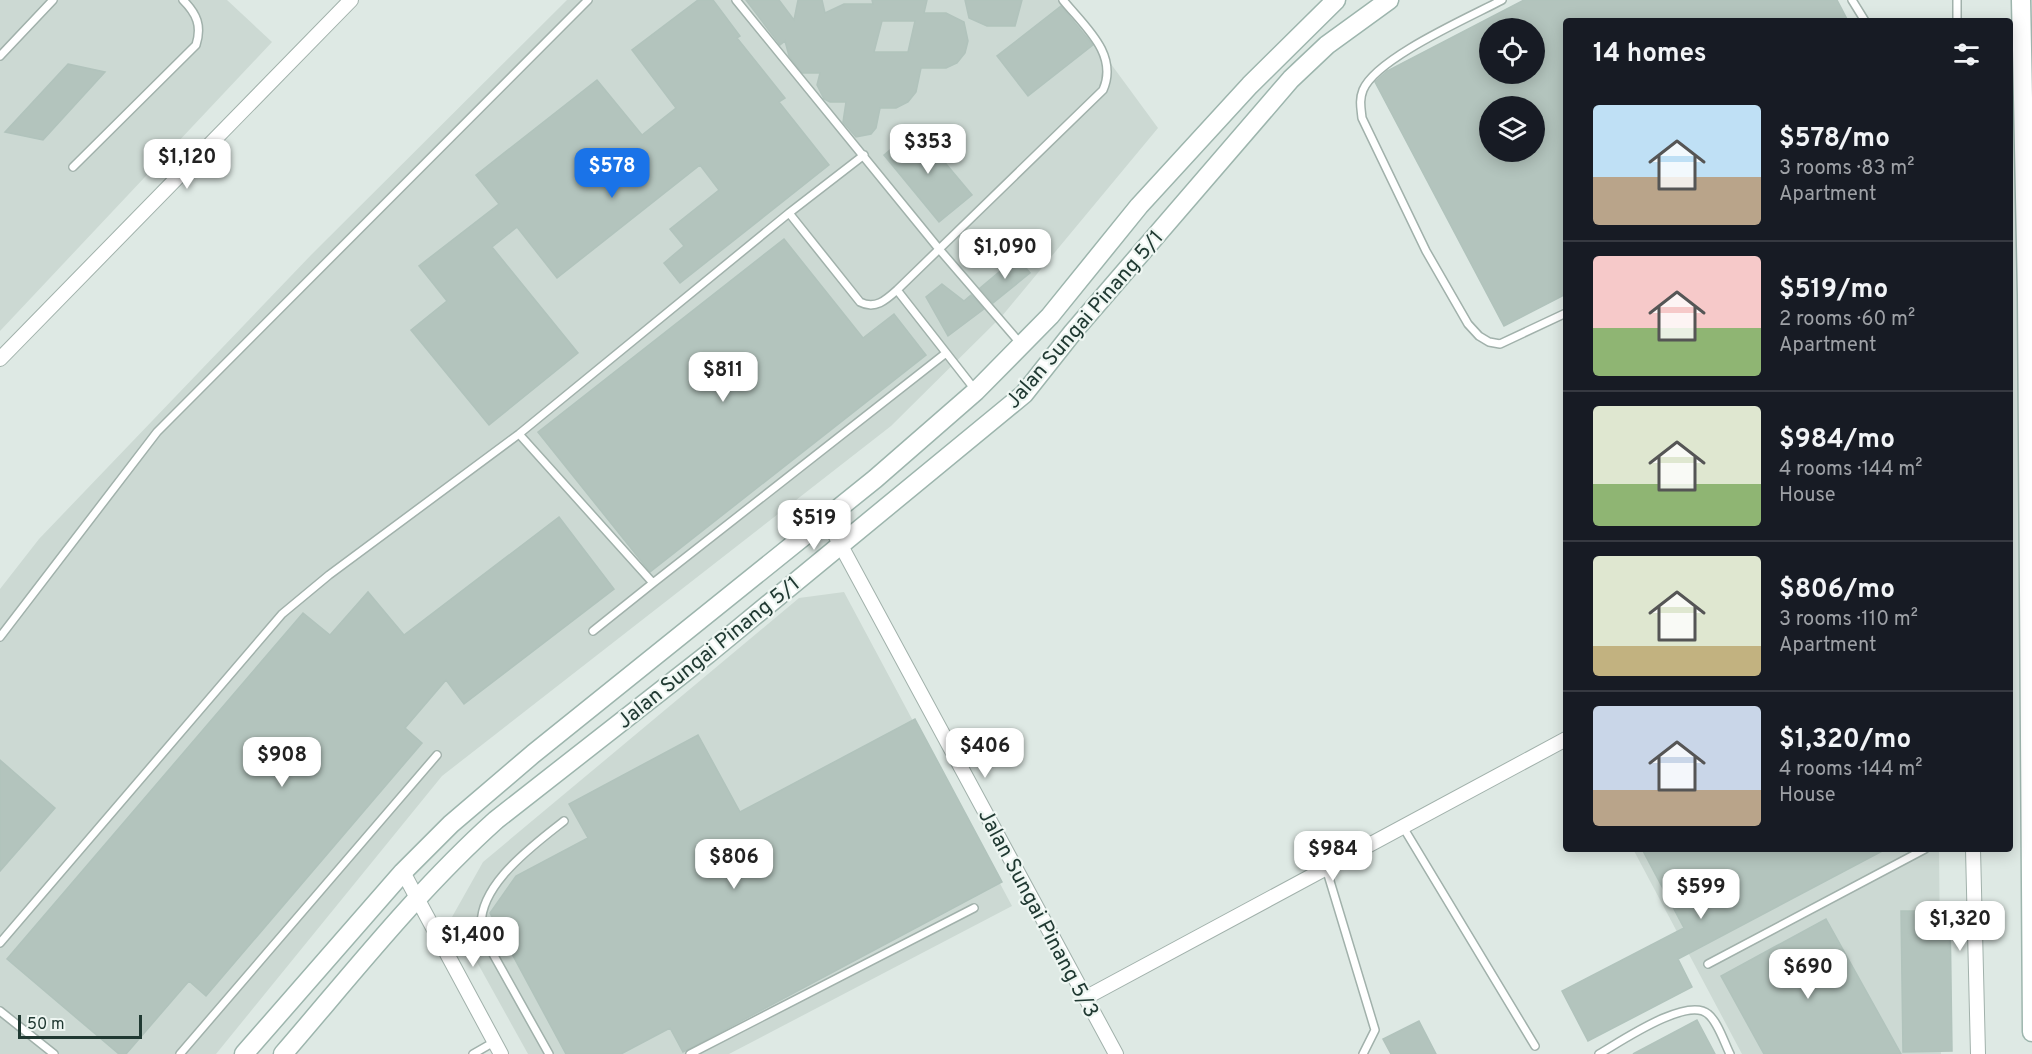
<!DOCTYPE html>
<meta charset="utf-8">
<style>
body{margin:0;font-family:Overpass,sans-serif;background:#242831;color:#f1f3f6;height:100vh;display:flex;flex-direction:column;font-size:22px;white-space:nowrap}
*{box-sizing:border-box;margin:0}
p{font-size:20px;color:#9ea1a6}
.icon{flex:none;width:33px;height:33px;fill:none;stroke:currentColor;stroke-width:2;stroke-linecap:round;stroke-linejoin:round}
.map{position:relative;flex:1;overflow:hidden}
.drawer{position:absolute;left:1563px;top:18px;width:450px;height:834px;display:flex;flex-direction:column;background:#171b24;border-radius:6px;box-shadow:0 3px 15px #0003}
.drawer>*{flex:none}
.tools{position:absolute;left:1479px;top:18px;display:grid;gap:12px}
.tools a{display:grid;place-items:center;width:66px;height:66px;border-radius:50%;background:#171b24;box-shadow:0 3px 15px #0003;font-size:30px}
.scale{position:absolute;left:18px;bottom:15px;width:124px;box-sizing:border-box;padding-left:6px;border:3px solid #203932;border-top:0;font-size:16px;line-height:21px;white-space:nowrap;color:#203932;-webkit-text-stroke:4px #eef6f2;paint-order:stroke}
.price{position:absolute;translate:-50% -51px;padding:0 14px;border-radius:12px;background:#fff;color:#222;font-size:20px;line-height:39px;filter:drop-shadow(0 2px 3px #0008)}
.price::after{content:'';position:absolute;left:50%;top:36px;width:18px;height:14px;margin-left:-9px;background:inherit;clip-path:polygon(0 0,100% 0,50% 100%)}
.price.selected{background:#1a73e8;color:#fff}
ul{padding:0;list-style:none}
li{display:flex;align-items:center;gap:18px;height:150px;padding:0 30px}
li+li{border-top:2px solid #363941}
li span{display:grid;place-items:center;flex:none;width:168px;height:120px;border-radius:6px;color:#555}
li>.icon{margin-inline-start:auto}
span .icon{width:72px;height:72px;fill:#fffc;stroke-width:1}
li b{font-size:26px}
h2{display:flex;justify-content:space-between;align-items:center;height:72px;padding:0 30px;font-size:26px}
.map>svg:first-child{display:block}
.built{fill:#ccd9d3}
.building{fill:#b3c4bd;stroke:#b1c3bc;stroke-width:1.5;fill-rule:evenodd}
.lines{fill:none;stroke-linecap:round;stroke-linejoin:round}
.lane-casing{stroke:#a1b1ab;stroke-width:10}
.street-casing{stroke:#a1b1ab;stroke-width:16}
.secondary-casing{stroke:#9db5ad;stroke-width:21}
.lane{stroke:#fff;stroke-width:7}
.street{stroke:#fff;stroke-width:14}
.secondary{stroke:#fff;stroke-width:18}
.labels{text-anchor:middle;stroke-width:4.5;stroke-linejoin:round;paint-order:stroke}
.street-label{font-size:21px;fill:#203932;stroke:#eef6f2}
</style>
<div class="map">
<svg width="2032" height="1054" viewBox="0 0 2032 1054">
<rect width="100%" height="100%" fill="#dee9e4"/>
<!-- built -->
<path class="built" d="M 0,0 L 227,0 L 272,42 L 0,331 Z
M 567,0 L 1064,0 L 1158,128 L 1002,316 L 891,426 L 442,776 L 216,1054 L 0,1054 L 0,589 L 39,539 L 312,254 Z
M 844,592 L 1012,906 L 729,1054 L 528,1054 L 452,917 L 483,862 L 799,598 Z
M 1633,849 L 1939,849 L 1941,1054 L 1742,1054 Z"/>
<!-- building -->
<path class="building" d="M 698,0 L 713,0 L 740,36 L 737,38 L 785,98 L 779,102 L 829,165 L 680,283 L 664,263 L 684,246 L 670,229 L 719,190 L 700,165 L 557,278 L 517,227 L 492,247 L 578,353 L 489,425 L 411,330 L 447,301 L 419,266 L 499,204 L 476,175 L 597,80 L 642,135 L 676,108 L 632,50 Z
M 746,0 L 779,0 L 794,20 L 798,0 L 822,0 L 825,13 L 844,4 L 873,4 L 872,0 L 927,0 L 924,13 L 946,13 L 964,22 L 968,41 L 965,53 L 957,63 L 946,68 L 921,68 L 916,92 L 908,102 L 896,108 L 880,108 L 876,128 L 871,134 L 856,137 L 843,122 L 846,102 L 830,102 L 824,99 L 817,85 L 820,73 L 802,73 L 789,56 L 785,41 L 780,45 ZM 882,21 L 915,21 L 908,52 L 874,52 Z
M 965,0 L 1022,0 L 1015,26 L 987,26 L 969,18 Z
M 1524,0 L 1837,0 L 1848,21 L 1566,21 L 1566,294 L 1504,326 L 1375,82 L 1387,71 ZM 1490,28 L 1534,28 L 1534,74 L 1490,74 ZM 1490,106 L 1534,106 L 1534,152 L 1490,152 Z
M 1061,6 L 1093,45 L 1028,96 L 997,56 Z
M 68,64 L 105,72 L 43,140 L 5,132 Z
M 916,128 L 972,195 L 939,222 L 884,155 Z
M 784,239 L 863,338 L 894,314 L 926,355 L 650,572 L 538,432 Z
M 1017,257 L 1030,273 L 993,303 L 980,288 Z
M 942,284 L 964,301 L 971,295 L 984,309 L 948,336 L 926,297 Z
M 559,517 L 614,589 L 464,704 L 446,680 L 405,728 L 422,743 L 206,996 L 189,981 L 126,1054 L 119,1054 L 7,959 L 303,613 L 330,635 L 368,592 L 404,635 Z
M 915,719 L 1002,882 L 683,1052 L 670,1028 L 621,1054 L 566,1054 L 490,913 L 516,876 L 588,838 L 569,804 L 698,735 L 740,812 Z
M 0,760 L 55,808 L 0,871 Z
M 1642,849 L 1886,849 L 1678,959 L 1692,987 L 1588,1041 L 1562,991 L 1684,928 Z
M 1901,911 L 1950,911 L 1952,1051 L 1903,1052 Z
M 1826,919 L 1900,1052 L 1901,1054 L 1764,1054 L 1721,976 Z
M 1697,1020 L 1715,1054 L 1633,1054 Z
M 1419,1021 L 1436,1054 L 1391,1054 L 1383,1039 Z"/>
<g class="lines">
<!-- lane casing -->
<g class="lane-casing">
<path id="lane" d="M 736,0 L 939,249 L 1020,343
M 1502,0 C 1470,17 1376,58 1363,90 C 1359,100 1361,108 1362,118 L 1426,251 L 1468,324 L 1479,336 L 1489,342 L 1500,344 L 1566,313
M 1852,0 L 1865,21
M 1957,0 L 1957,21
M 0,56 L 53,0
M 73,167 L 196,45 C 202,26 197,14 183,0
M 789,213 L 864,155
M 897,290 L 976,391
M 519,434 L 653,583 L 946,353
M 593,631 L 653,583
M 0,637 L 157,432 L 588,0
M 1403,827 L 1535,1046
M 1326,868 L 1375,1030 L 1363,1054
M 0,943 L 282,614 L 329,575 L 519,434 L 789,213 L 860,302 C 875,310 886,300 897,290 L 1103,90 C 1119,54 1084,26 1063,0
M 1708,964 L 1925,849
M 0,1011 L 54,1054
M 180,1054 L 437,755
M 473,1054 L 494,1042
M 549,1054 L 483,936 C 470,891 532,846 564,821
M 690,1054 L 974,908
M 1599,1054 C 1620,1042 1687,996 1708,1014 C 1718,1022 1724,1042 1730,1054"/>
</g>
<!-- street casing -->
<g class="street-casing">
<path id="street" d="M 0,359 L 351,0
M 826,518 L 1116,1054
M 1973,849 L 1978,1054
M 403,872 L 501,1054
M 1085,998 L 1566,739"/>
</g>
<!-- secondary casing -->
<g class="secondary-casing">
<path id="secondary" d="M 2021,0 L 2027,295 L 2032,1032
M 244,1054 L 403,872 L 451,824 L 533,754 L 875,479 L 976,391 L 1050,316 L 1139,206 L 1250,85 L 1336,0
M 283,1054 C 352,974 417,891 496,820 L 708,654 L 1024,394 L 1073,332 L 1291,79 L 1327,45 L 1389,0"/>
</g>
<!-- lane -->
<use href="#lane" class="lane"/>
<!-- street -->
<use href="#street" class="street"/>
<!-- secondary -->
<use href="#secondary" class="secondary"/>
</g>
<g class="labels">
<!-- street labels -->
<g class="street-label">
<text transform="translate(1084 319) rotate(-49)" y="7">Jalan Sungai Pinang 5/1</text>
<text transform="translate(708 652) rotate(-39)" y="7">Jalan Sungai Pinang 5/1</text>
<text transform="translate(1039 913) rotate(62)" y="7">Jalan Sungai Pinang 5/3</text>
</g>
</g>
</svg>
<div class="tools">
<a><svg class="icon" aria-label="locate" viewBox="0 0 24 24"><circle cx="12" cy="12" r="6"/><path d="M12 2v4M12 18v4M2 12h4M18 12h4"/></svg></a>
<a><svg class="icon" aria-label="layers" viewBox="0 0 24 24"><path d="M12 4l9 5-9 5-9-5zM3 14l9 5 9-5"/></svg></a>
</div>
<div class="scale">50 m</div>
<b class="price" style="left:928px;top:175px">$353</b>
<b class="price" style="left:187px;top:190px">$1,120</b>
<b class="price selected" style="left:612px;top:199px">$578</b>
<b class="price" style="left:1005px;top:280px">$1,090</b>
<b class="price" style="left:723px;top:403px">$811</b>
<b class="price" style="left:814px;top:551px">$519</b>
<b class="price" style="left:985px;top:779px">$406</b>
<b class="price" style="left:282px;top:788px">$908</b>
<b class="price" style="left:1333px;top:882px">$984</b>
<b class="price" style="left:734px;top:890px">$806</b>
<b class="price" style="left:1701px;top:920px">$599</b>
<b class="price" style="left:1960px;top:952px">$1,320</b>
<b class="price" style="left:473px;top:968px">$1,400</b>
<b class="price" style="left:1808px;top:1000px">$690</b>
<section class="drawer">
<h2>14 homes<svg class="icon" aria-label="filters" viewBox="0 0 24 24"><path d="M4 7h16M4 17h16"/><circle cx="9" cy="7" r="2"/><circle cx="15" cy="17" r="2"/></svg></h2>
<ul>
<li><span style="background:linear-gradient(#bfe0f5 60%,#b9a48a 0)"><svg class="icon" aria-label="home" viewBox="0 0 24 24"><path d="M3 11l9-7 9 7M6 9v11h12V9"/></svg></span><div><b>$578/mo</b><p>3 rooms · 83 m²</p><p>Apartment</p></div></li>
<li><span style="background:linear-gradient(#f6c9c9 60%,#8fb573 0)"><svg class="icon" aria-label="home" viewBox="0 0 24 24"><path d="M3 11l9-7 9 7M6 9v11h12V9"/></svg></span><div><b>$519/mo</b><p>2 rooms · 60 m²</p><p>Apartment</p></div></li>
<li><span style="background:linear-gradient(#dfe7d0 65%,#8fb573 0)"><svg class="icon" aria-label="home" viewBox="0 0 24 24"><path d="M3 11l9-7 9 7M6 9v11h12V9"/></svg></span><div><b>$984/mo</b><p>4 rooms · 144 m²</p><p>House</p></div></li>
<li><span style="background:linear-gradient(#dfe7d0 75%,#c2b280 0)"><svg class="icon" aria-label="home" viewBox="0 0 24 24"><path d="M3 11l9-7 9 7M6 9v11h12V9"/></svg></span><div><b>$806/mo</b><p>3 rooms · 110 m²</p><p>Apartment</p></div></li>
<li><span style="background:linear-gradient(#c9d6e8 70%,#b9a48a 0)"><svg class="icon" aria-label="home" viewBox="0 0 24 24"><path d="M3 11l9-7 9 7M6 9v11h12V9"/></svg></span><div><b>$1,320/mo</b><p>4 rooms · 144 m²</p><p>House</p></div></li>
</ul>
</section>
</div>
